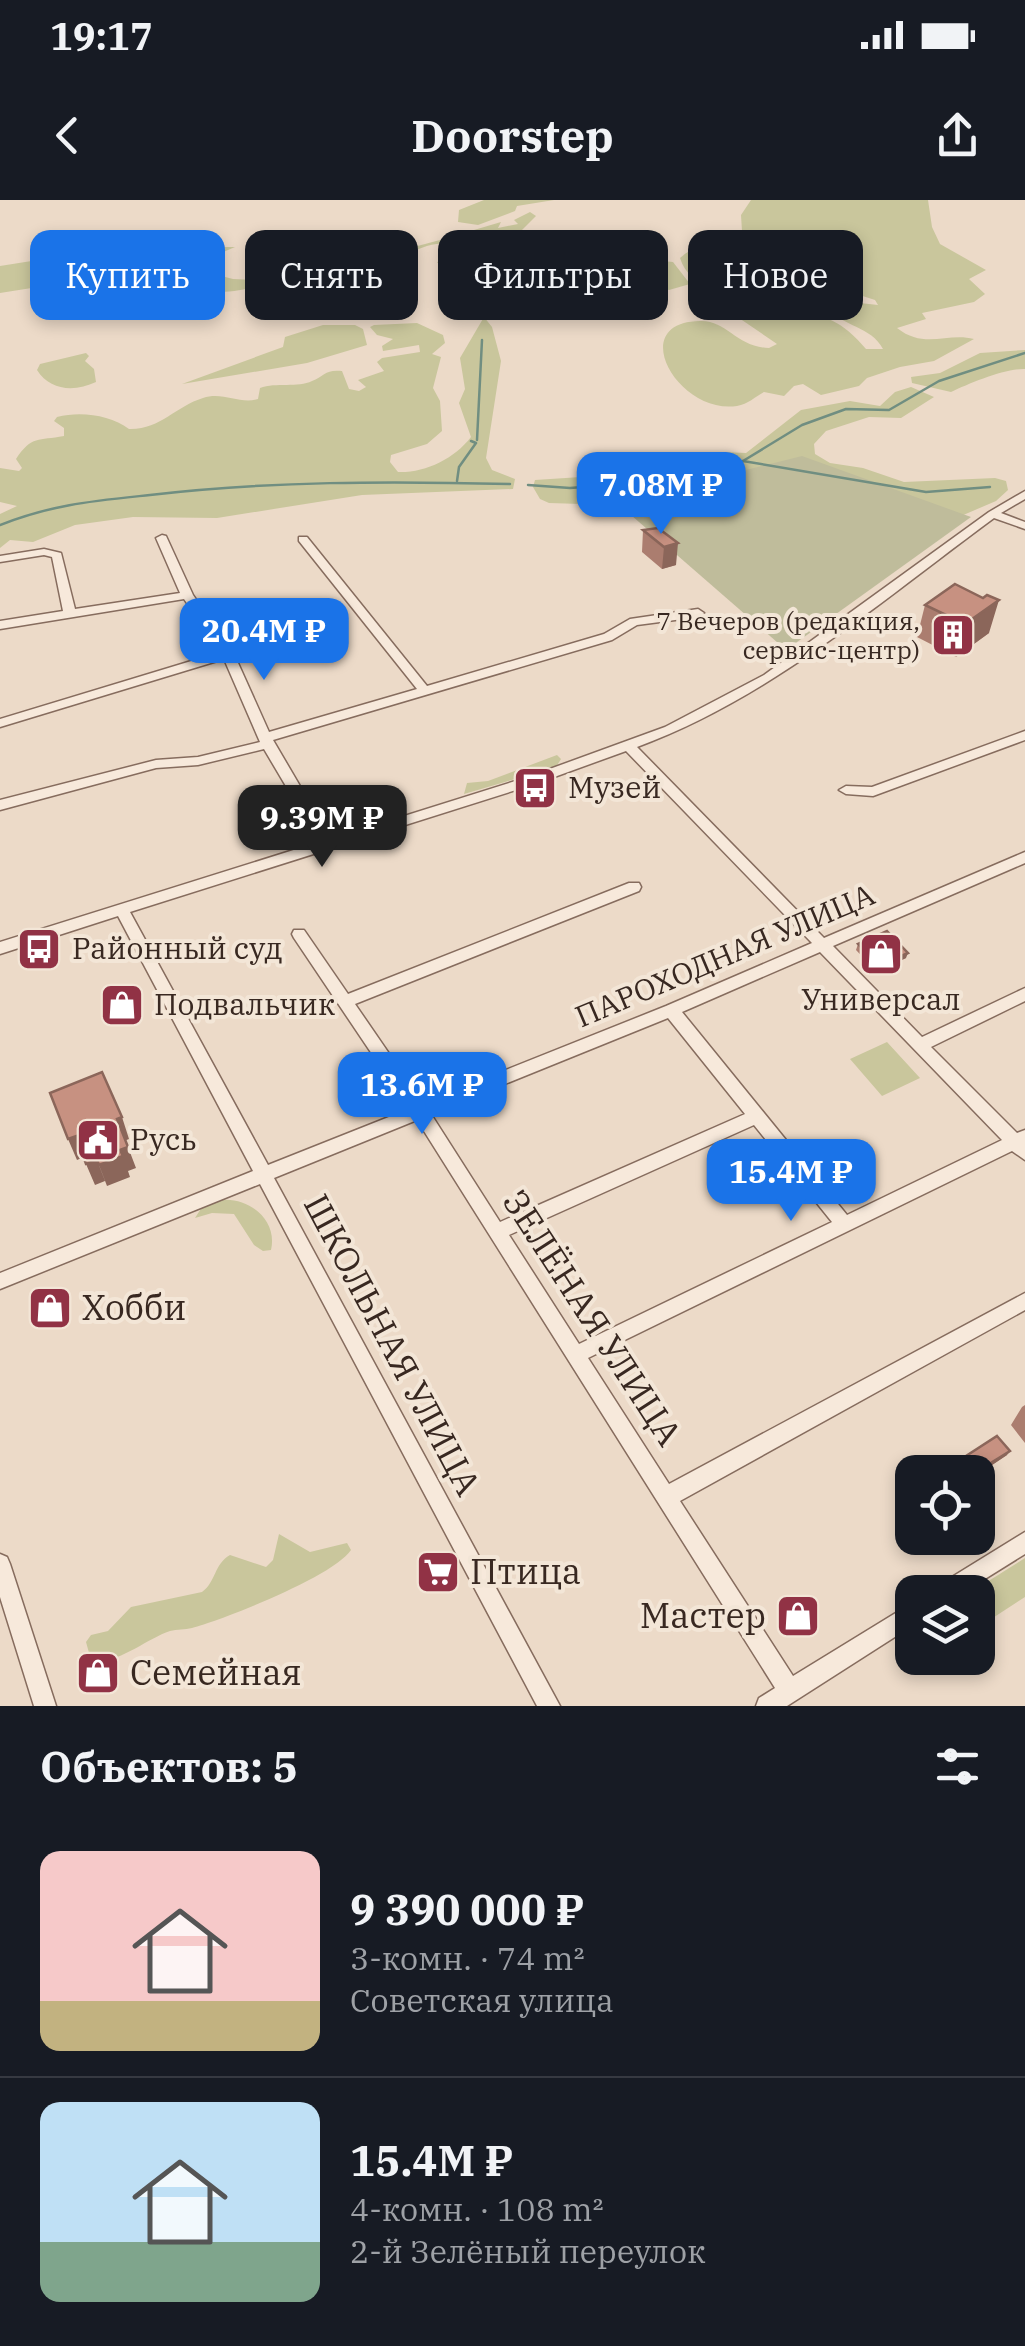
<!DOCTYPE html>
<html lang="ru">
<meta charset="utf-8">
<style>
body{margin:0;font-family:"IBM Plex Serif",serif;background:#242831;color:#f1f3f6;height:100vh;display:flex;flex-direction:column;font-size:38px;white-space:nowrap}
*{box-sizing:border-box;margin:0}
p{font-size:32px;color:#9ea1a6}
.icon{flex:none;width:55px;height:55px;fill:none;stroke:currentColor;stroke-width:2;stroke-linecap:round;stroke-linejoin:round}
.map{position:relative;height:1506px;overflow:hidden}
.drawer{display:flex;flex-direction:column;background:#171b24;flex:1}
.drawer>*{flex:none}
.top-card{position:absolute;left:30px;top:30px;width:965px;height:90px;display:flex;gap:20px}
.tools{position:absolute;left:895px;top:1255px;display:grid;gap:20px}
.tools a{display:grid;place-items:center;width:100px;height:100px;border-radius:20px;background:#171b24;box-shadow:0 5px 15px #0003;font-size:50px}
.price{position:absolute;translate:-50% -85px;padding:0 22px;border-radius:20px;background:#1a73e8;color:#fff;font-size:32px;line-height:65px;filter:drop-shadow(0 2px 5px #0008)}
.price::after{content:'';position:absolute;left:50%;top:60px;width:30px;height:22px;margin-left:-15px;background:inherit;clip-path:polygon(0 0,100% 0,50% 100%)}
.price.current{background:#222;color:#fff}
ul{padding:0;list-style:none}
li{display:flex;align-items:center;gap:30px;height:250px;padding:0 40px}
li+li{border-top:2px solid #363941}
li span{display:grid;place-items:center;flex:none;width:280px;height:200px;border-radius:20px;color:#555}
li>.icon{margin-inline-start:auto}
span .icon{width:120px;height:120px;fill:#fffc;stroke-width:1}
li b{font-size:42px}
h2{display:flex;justify-content:space-between;align-items:center;height:120px;padding:0 40px;font-size:42px}
.chip{padding:0 35px;border-radius:20px;background:#171b24;box-shadow:0 5px 15px #0003;font-size:35px;line-height:90px}
.chip.current{background:#1a73e8;color:#fff}
.status{display:flex;justify-content:space-between;align-items:center;height:70px;padding:0 50px;background:#171b24;direction:ltr}
.status svg{height:28px;fill:currentColor}
header{display:flex;justify-content:space-between;align-items:center;height:130px;padding:0 40px;background:#171b24;font-size:45px;font-weight:800}
.map>svg:first-child{display:block}
.green{fill:#c9c69c;fill-rule:evenodd}
.cemetery{fill:#bfbc9b}
.lines{fill:none;stroke-linecap:round;stroke-linejoin:round}
.stream{stroke:#708e81;stroke-width:2.5}
.minor-casing{stroke:#866c5e;stroke-width:3}
.minor{fill:#f7e9db;fill-rule:evenodd}
.wall{fill:#ab7d6f}
.shaded-wall{fill:#8b665a}
.building{fill:#c79181;stroke:#8b665a;stroke-width:2.5}
.labels{text-anchor:middle;stroke-width:8;stroke-linejoin:round;paint-order:stroke}
.far-poi-label{font-size:25px;fill:#382821;stroke:#f3e6d7;text-anchor:end}
.poi-label{font-size:30px;fill:#382821;stroke:#f3e6d7;text-anchor:start}
.street-label{font-size:30px;fill:#382821;stroke:#f3e6d7}
.near-poi-label{font-size:35px;fill:#382821;stroke:#f3e6d7;text-anchor:start}
.near-street-label{font-size:35px;fill:#382821;stroke:#f3e6d7}
</style>
<div class="status"><b>19:17</b><svg viewBox="0 0 49 12"><path d="M0 12V9h3v3zM5 12V6h3v6zM10 12V3h3v9zM15 12V0h3v12zM26 1h20v11H26zM47 4h2v5h-2z"/></svg></div>
<header><svg class="icon" aria-label="back" viewBox="0 0 24 24"><path d="M15 5l-7 7 7 7"/></svg>Doorstep<svg class="icon" aria-label="share" viewBox="0 0 24 24"><path d="M12 15V3M7 8l5-5 5 5M5 13v7h14v-7"/></svg></header>
<div class="map">
<svg width="1025" height="1506" viewBox="0 0 1025 1506">
<rect width="100%" height="100%" fill="#ecdac8"/>
<!-- green -->
<path class="green" d="M 484,0 L 554,0 L 517,6 L 515,11 L 478,25 L 458,22 L 459,10 Z
M 751,0 L 928,0 L 932,27 L 940,44 L 986,70 L 969,79 L 985,94 L 974,102 L 922,113 L 926,119 L 897,128 C 925,150 947,132 974,139 L 934,161 L 900,167 L 867,178 L 859,186 L 821,195 L 803,184 L 794,186 L 784,196 L 764,192 C 755,197 748,204 737,206 C 678,215 625,122 700,121 C 727,120 736,147 769,148 L 777,144 L 739,118 L 736,111 L 752,101 L 747,89 C 721,84 690,90 680,58 C 697,42 722,45 742,31 L 741,15 ZM 795,83 L 816,95 L 844,90 L 875,100 L 878,105 L 833,100 L 828,108 C 843,127 871,126 883,149 L 866,149 C 831,107 800,109 751,120 L 747,115 L 785,105 L 791,98 L 786,86 Z
M 530,12 L 536,16 L 518,34 L 530,33 L 531,36 L 498,43 L 475,33 L 474,30 L 501,22 L 498,28 L 518,24 L 514,20 Z
M 455,36 L 485,59 L 484,63 L 437,63 L 441,57 L 460,50 C 443,37 422,47 403,56 L 395,52 Z
M 579,41 L 607,45 L 571,69 L 543,69 L 566,65 L 551,59 L 549,49 Z
M 198,47 L 235,47 L 200,62 L 118,73 L 108,70 C 134,52 182,63 198,47 Z
M 63,56 L 66,61 L 55,66 L 56,75 L 80,75 L 82,80 L 0,93 L 0,66 Z
M 630,58 L 673,62 L 690,84 L 669,90 L 634,79 L 627,83 L 630,98 L 601,99 L 600,92 L 606,90 L 615,75 L 607,74 L 602,82 L 580,78 L 582,71 L 602,60 Z
M 206,72 L 233,79 L 258,80 L 258,84 C 228,101 176,84 144,90 L 141,87 L 148,77 L 172,78 Z
M 484,117 L 492,127 L 501,161 L 486,258 L 492,270 L 515,279 L 513,289 L 362,295 L 217,318 L 133,317 L 75,325 L 33,342 L 10,340 L 0,348 L 0,314 L 17,306 L 0,302 L 0,268 L 19,271 L 22,268 L 16,259 C 32,235 38,241 64,236 L 64,228 L 54,221 L 57,217 C 81,211 110,215 129,229 C 160,230 176,206 203,198 C 223,191 240,205 258,199 L 260,188 C 276,182 298,188 312,181 C 324,176 326,169 342,171 L 349,189 L 359,191 L 366,187 L 358,180 L 384,171 L 377,162 L 382,158 L 420,152 L 419,145 L 383,151 L 382,146 L 393,139 L 377,135 L 370,127 L 374,125 L 417,123 L 443,135 L 445,143 L 432,154 L 441,157 L 433,188 L 440,201 L 442,231 L 427,244 L 391,255 L 390,262 L 398,272 C 425,273 454,259 471,237 L 459,203 L 465,189 L 460,158 Z
M 323,125 L 355,125 L 363,129 L 367,145 L 307,163 L 182,184 L 283,147 L 285,137 Z
M 1025,150 L 1025,169 C 1006,168 970,183 951,192 L 912,183 L 911,177 L 940,173 L 980,153 Z
M 86,153 L 89,156 L 85,161 L 94,169 L 96,182 C 75,192 50,191 37,170 L 40,164 Z
M 911,187 L 934,197 L 901,218 L 869,217 L 826,231 L 814,244 L 815,254 L 830,263 L 863,268 L 904,282 L 995,278 L 1006,281 L 1008,290 L 996,301 L 961,316 L 549,303 L 540,299 L 533,287 L 535,280 L 581,277 L 637,281 L 663,263 L 696,261 L 723,252 L 746,253 L 801,210 L 850,201 L 880,206 L 895,192 Z
M 557,555 L 561,559 L 556,567 L 464,594 L 467,583 L 488,581 Z
M 887,842 L 920,878 L 882,896 L 850,859 Z
M 221,1000 C 249,997 278,1020 271,1050 L 263,1051 L 254,1045 L 234,1014 L 212,1013 L 195,1018 L 202,1007 Z
M 279,1334 L 310,1352 L 347,1343 L 351,1350 C 334,1376 225,1419 192,1428 C 185,1430 177,1429 170,1431 C 146,1439 116,1466 91,1460 L 86,1442 L 91,1435 L 108,1431 L 131,1407 L 202,1392 C 216,1382 214,1364 230,1355 L 266,1367 L 273,1360 Z
M 1025,1358 L 1025,1397 L 982,1425 L 978,1420 L 978,1392 L 971,1392 Z"/>
<!-- cemetery -->
<path class="cemetery" d="M 802,256 L 971,317 L 786,450 L 616,302 Z"/>
<g class="lines">
<!-- stream -->
<path class="stream" d="M 477,240 L 482,140
M 743,261 L 926,292 L 990,287
M 457,281 L 459,267 L 476,243 L 471,241
M 528,285 L 570,288 L 660,281 L 743,261 L 802,225 L 846,209 L 889,210 L 939,181 L 1025,153
M 0,325 C 54,304 93,301 150,295 C 270,281 389,281 510,284"/>
<!-- minor casing -->
<g class="minor-casing">
<path id="minor" d="M 1025,291 L 1025,299 L 1001,313 L 1025,322 L 1025,329 L 994,318 C 881,401 770,498 637,547 L 824,738 L 1025,652 L 1025,663 L 833,746 L 922,837 L 1025,788 L 1025,801 L 931,847 L 1017,933 L 1025,930 L 1025,960 L 1012,951 L 588,1158 L 669,1284 L 1025,1093 L 1025,1110 L 680,1301 L 793,1476 L 912,1403 L 912,1426 L 787,1506 L 756,1506 L 759,1498 L 775,1488 L 417,920 L 274,978 L 560,1506 L 537,1506 L 260,984 L 0,1089 L 0,1073 L 253,971 L 118,716 L 0,754 L 0,742 L 319,642 L 264,549 L 198,565 L 156,568 L 0,610 L 0,600 L 156,560 L 198,557 L 260,542 L 224,459 L 0,527 L 0,519 L 221,452 L 184,399 L 0,429 L 0,421 L 63,411 L 52,357 L 44,355 L 0,362 L 0,356 L 44,349 L 61,353 L 75,409 L 180,393 L 156,338 L 162,335 L 166,336 L 193,395 L 234,454 L 269,532 L 417,489 L 299,341 L 299,337 L 307,337 L 427,486 L 604,434 L 630,419 L 698,409 L 704,413 L 698,417 L 637,425 L 612,440 L 273,540 L 331,639 L 525,578 L 665,527 L 764,475 L 989,312 ZM 626,551 L 812,743 L 666,806 L 423,903 L 355,804 L 639,691 L 641,687 L 639,683 L 629,683 L 348,794 L 304,730 L 294,730 L 292,734 L 294,738 L 409,909 L 268,965 L 130,712 L 535,584 ZM 820,752 L 1002,940 L 847,1015 L 682,812 ZM 668,818 L 745,914 L 500,1022 L 431,914 ZM 754,925 L 832,1022 L 579,1144 L 509,1035 Z
M 1025,531 L 1025,540 L 873,596 L 846,594 L 839,590 L 846,586 L 872,587 Z
M 1025,1332 L 1025,1354 L 964,1392 L 936,1392 L 939,1385 Z
M 0,1354 L 7,1357 L 10,1364 L 56,1506 L 34,1506 L 0,1397 Z"/>
</g>
<!-- minor -->
<use href="#minor" class="minor"/>
</g>
<!-- wall -->
<path class="wall" d="M 658,328 L 676,365 L 662,369 L 642,352 L 643,330 Z
M 925,405 L 989,433 L 956,457 L 917,437 Z
M 858,744 L 906,758 L 877,772 L 856,750 Z
M 1025,1205 L 1025,1243 L 1011,1225 L 1022,1207 Z
M 1007,1255 L 986,1269 L 982,1264 L 972,1271 L 964,1260 L 966,1256 Z"/>
<!-- shaded-wall -->
<path class="shaded-wall" d="M 678,343 L 676,365 L 662,369 L 664,347 Z
M 999,400 L 989,433 L 956,457 L 965,424 Z
M 908,753 L 906,758 L 877,772 L 879,766 Z
M 122,917 L 129,939 L 124,941 L 117,919 Z
M 76,936 L 84,957 L 77,960 L 68,939 Z
M 128,947 L 136,968 L 128,971 L 130,977 L 107,986 L 99,965 L 120,950 Z
M 97,960 L 105,981 L 95,985 L 86,964 Z
M 1010,1251 L 1007,1255 L 986,1269 L 989,1264 Z"/>
<!-- building -->
<path class="building" d="M 658,328 L 678,343 L 664,347 L 643,330 Z
M 955,384 L 983,398 L 987,395 L 999,400 L 965,424 L 925,405 Z
M 887,731 L 908,753 L 879,766 L 858,744 Z
M 102,872 L 122,917 L 117,919 L 128,947 L 120,950 L 123,956 L 99,965 L 97,960 L 86,964 L 76,936 L 68,939 L 50,893 Z
M 997,1236 L 1010,1251 L 989,1264 L 985,1259 L 975,1266 L 966,1256 Z"/>
<!-- icons -->
<defs>
<g id="building-square" transform="scale(2.25)"><rect x="-9" y="-9" width="18" height="18" rx="4" fill="#913245" stroke="#f3e6d7"/><path d="M-4-6H4V6H1V3H-1V6H-4ZM-2.5-4.3h1.7v1.8h-1.7ZM.8-4.3h1.7v1.8H.8ZM-2.5-1h1.7V.8h-1.7ZM.8-1h1.7V.8H.8Z" fill="#fff"/></g>
<g id="bus-square" transform="scale(2.25)"><rect x="-9" y="-9" width="18" height="18" rx="4" fill="#913245" stroke="#f3e6d7"/><path d="M-5-6H5V4H4V6H2V4H-2V6H-4V4H-5ZM-3.5-4V0h7V-4ZM-3.5 1.2v1.5H-2V1.2ZM2 1.2v1.5H3.5V1.2Z" fill="#fff"/></g>
<g id="shop-square" transform="scale(2.25)"><rect x="-9" y="-9" width="18" height="18" rx="4" fill="#913245" stroke="#f3e6d7"/><path d="M-5-2.5h2.3a2.7 3.5 0 0 1 5.4 0H5L5.5 6h-11ZM-1.5-2.5h3a1.5 2.3 0 0 0-3 0Z" fill="#fff"/></g>
<g id="civic-square" transform="scale(2.25)"><rect x="-9" y="-9" width="18" height="18" rx="4" fill="#913245" stroke="#f3e6d7"/><path d="M-.6-6.5H3V-4.5H.6V-3L4-1V1h2V6H-6V1h2V-1L-.6-3ZM-1.2 2.5V6h2.4V2.5Z" fill="#fff"/></g>
<g id="supermarket-square" transform="scale(2.25)"><rect x="-9" y="-9" width="18" height="18" rx="4" fill="#913245" stroke="#f3e6d7"/><path d="M-6-5.5h2.5l.6 2H6L4.5 2H-2.5L-4.4-4H-6ZM-1.5 3.2a1.3 1.3 0 1 0 .1 0ZM3 3.2a1.3 1.3 0 1 0 .1 0Z" fill="#fff"/></g>
</defs>
<g fill-rule="evenodd">
<use href="#building-square" x="953" y="435"/>
<use href="#bus-square" x="535" y="588"/>
<use href="#bus-square" x="39" y="749"/>
<use href="#shop-square" x="881" y="754"/>
<use href="#shop-square" x="122" y="805"/>
<use href="#civic-square" x="98" y="940"/>
<use href="#shop-square" x="50" y="1108"/>
<use href="#supermarket-square" x="438" y="1372"/>
<use href="#shop-square" x="798" y="1416"/>
<use href="#shop-square" x="98" y="1473"/>
</g>
<g class="labels">
<!-- far-poi labels -->
<g class="far-poi-label">
<text x="920" y="430">7 Вечеров (редакция,<tspan x="920" dy="29">сервис-центр)</tspan></text>
</g>
<!-- poi labels -->
<g class="poi-label">
<text x="568" y="598">Музей</text>
<text x="72" y="759">Районный суд</text>
<text x="881" y="810" text-anchor="middle">Универсал</text>
<text x="154" y="815">Подвальчик</text>
<text x="130" y="950">Русь</text>
</g>
<!-- street labels -->
<g class="street-label">
<text transform="translate(725 756) rotate(-23)" y="10">ПАРОХОДНАЯ УЛИЦА</text>
</g>
<!-- near-poi labels -->
<g class="near-poi-label">
<text x="82" y="1120">Хобби</text>
<text x="470" y="1384">Птица</text>
<text x="766" y="1428" text-anchor="end">Мастер</text>
<text x="130" y="1485">Семейная</text>
</g>
<!-- near-street labels -->
<g class="near-street-label">
<text transform="translate(592 1118) rotate(57)" y="12">ЗЕЛЁНАЯ УЛИЦА</text>
<text transform="translate(392 1145) rotate(62)" y="12">ШКОЛЬНАЯ УЛИЦА</text>
</g>
</g>
</svg>
<div class="tools">
<a><svg class="icon" aria-label="locate" viewBox="0 0 24 24"><circle cx="12" cy="12" r="6"/><path d="M12 2v4M12 18v4M2 12h4M18 12h4"/></svg></a>
<a><svg class="icon" aria-label="layers" viewBox="0 0 24 24"><path d="M12 4l9 5-9 5-9-5zM3 14l9 5 9-5"/></svg></a>
</div>
<b class="price" style="left:661px;top:337px">7.08M ₽</b>
<b class="price" style="left:264px;top:483px">20.4M ₽</b>
<b class="price current" style="left:322px;top:670px">9.39M ₽</b>
<b class="price" style="left:422px;top:937px">13.6M ₽</b>
<b class="price" style="left:791px;top:1024px">15.4M ₽</b>
<div class="top-card">
<a class="chip current">Купить</a>
<a class="chip">Снять</a>
<a class="chip">Фильтры</a>
<a class="chip">Новое</a>
</div>
</div>
<section class="drawer">
<h2>Объектов: 5<svg class="icon" aria-label="filters" viewBox="0 0 24 24"><path d="M4 7h16M4 17h16"/><circle cx="9" cy="7" r="2"/><circle cx="15" cy="17" r="2"/></svg></h2>
<ul>
<li><span style="background:linear-gradient(#f6c9c9 75%,#c2b280 0)"><svg class="icon" aria-label="home" viewBox="0 0 24 24"><path d="M3 11l9-7 9 7M6 9v11h12V9"/></svg></span><div><b>9 390 000 ₽</b><p>3-комн. · 74 m²</p><p>Советская улица</p></div></li>
<li><span style="background:linear-gradient(#bfe0f5 70%,#7fa58c 0)"><svg class="icon" aria-label="home" viewBox="0 0 24 24"><path d="M3 11l9-7 9 7M6 9v11h12V9"/></svg></span><div><b>15.4M ₽</b><p>4-комн. · 108 m²</p><p>2-й Зелёный переулок</p></div></li>
</ul>
</section>
